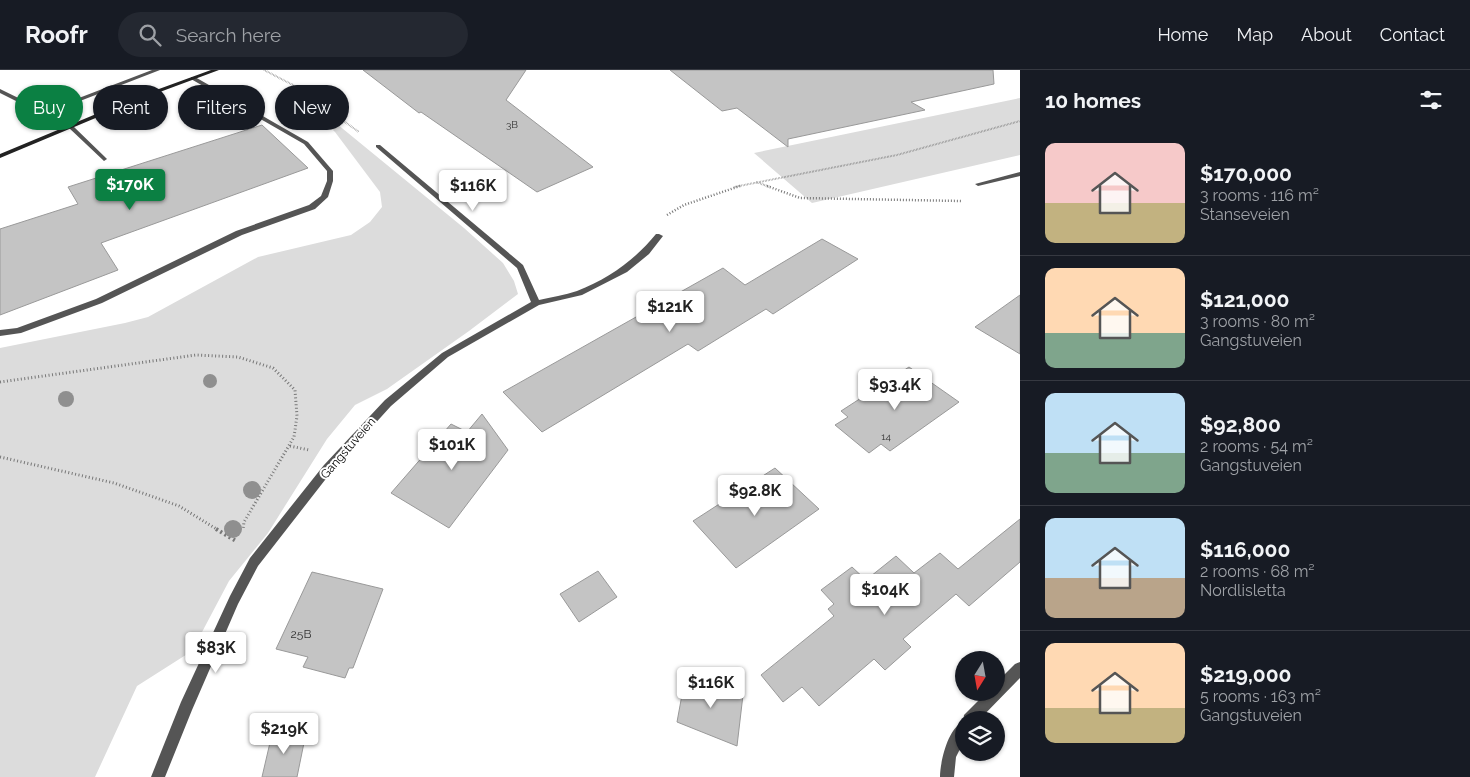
<!DOCTYPE html>
<meta charset="utf-8">
<style>
body{margin:0;font-family:Raleway,sans-serif;background:#242831;color:#f1f3f6;height:100vh;display:flex;flex-direction:column;font-size:19px;white-space:nowrap}
*{box-sizing:border-box;margin:0}
p{font-size:16px;color:#9ea1a6}
.icon{flex:none;width:28px;height:28px;fill:none;stroke:currentColor;stroke-width:2;stroke-linecap:round;stroke-linejoin:round}
.map{position:relative;flex:1;overflow:hidden}
.sheet{display:flex;flex-direction:column;background:#171b24;width:450px}
.sheet>*{flex:none}
.hud{position:absolute;left:15px;top:15px;width:475px;height:45px;display:flex;gap:10px}
.needle{width:32px;rotate:191deg}
.fabs{position:absolute;left:955px;top:581px;display:grid;gap:10px}
.fabs a{display:grid;place-items:center;width:50px;height:50px;border-radius:50%;background:#171b24;box-shadow:0 1px 4px #0004;font-size:25px}
.price{position:absolute;translate:-50% -42px;padding:0 11px;border-radius:5px;background:#fff;color:#222;font-size:16px;line-height:32px;filter:drop-shadow(0 1px 2px #0008)}
.price::after{content:'';position:absolute;left:50%;top:30px;width:15px;height:11px;margin-left:-8px;background:inherit;clip-path:polygon(0 0,100% 0,50% 100%)}
.price.selected{background:#0b8043;color:#fff}
ul{padding:0;list-style:none}
li{display:flex;align-items:center;gap:15px;height:125px;padding:0 25px}
li+li{border-top:1px solid #363941}
li span{display:grid;place-items:center;flex:none;width:140px;height:100px;border-radius:10px;color:#555}
li>.icon{margin-inline-start:auto}
span .icon{width:60px;height:60px;fill:#fffc;stroke-width:1}
li b{font-size:21px}
h2{display:flex;justify-content:space-between;align-items:center;height:60px;padding:0 25px;font-size:21px}
.chip{padding:0 18px;border-radius:22px;background:#171b24;box-shadow:0 1px 4px #0004;font-size:18px;line-height:45px}
.chip.selected{background:#0b8043;color:#fff}
header{display:flex;align-items:center;gap:30px;box-sizing:border-box;height:70px;padding:0 25px;background:#171b24;border-bottom:1px solid #363941}
header strong{font-size:24px}
nav{display:flex;gap:28px;margin-inline-start:auto;font-size:18px}
.search{width:350px;height:45px;background:#242831;display:flex;align-items:center;gap:12px;box-sizing:border-box;padding:0 18px;border-radius:28px;color:#9ea1a6;font-size:19px}
main{display:flex;flex:1;min-height:0}
.map>svg:first-child{display:block}
.green{fill:#dcdcdc}
.building{fill:#c4c4c4;stroke:#999}
.lines{fill:none;stroke-linecap:round;stroke-linejoin:round}
.path-far3{stroke:#777;stroke-width:2;stroke-dasharray:0.5 1;stroke-linecap:butt}
.path-far2{stroke:#777;stroke-width:2.5;stroke-dasharray:1 2;stroke-linecap:butt}
.path-far1{stroke:#777;stroke-width:3;stroke-dasharray:1 2.5;stroke-linecap:butt}
.path{stroke:#777;stroke-width:4;stroke-dasharray:2 3;stroke-linecap:butt}
.lane{fill:#555;fill-rule:evenodd}
.street{fill:#555;fill-rule:evenodd}
.secondary{fill:#222;fill-rule:evenodd}
.tree{fill:#8f8f8f}
.labels{text-anchor:middle;stroke-width:4;stroke-linejoin:round;paint-order:stroke}
.number-label{font-size:10px;fill:#313131}
.street-label{font-size:12px;fill:#000;stroke:#fff}
.near-number-label{font-size:12px;fill:#313131}
</style>
<header>
<strong>Roofr</strong>
<div class="search"><svg class="icon" aria-label="search" viewBox="0 0 24 24"><circle cx="10" cy="10" r="6"/><path d="M15 15l6 6"/></svg>Search here</div>
<nav><a>Home</a><a>Map</a><a>About</a><a>Contact</a></nav>
</header>
<main>
<div class="map">
<svg width="1020" height="707" viewBox="0 0 1020 707">
<rect width="100%" height="100%" fill="#fff"/>
<!-- green -->
<path class="green" d="M 1020,28 L 1020,85 L 812,133 L 754,83 Z
M 337,54 L 464,158 L 503,193 L 514,211 L 518,224 L 469,261 L 387,319 L 355,335 L 327,369 L 268,463 L 229,511 L 192,581 L 137,616 L 95,707 L 0,707 L 0,278 L 125,253 L 148,247 L 258,187 L 351,165 L 370,152 L 382,137 L 380,122 L 335,62 L 331,58 Z"/>
<!-- building -->
<path class="building" d="M 363,0 L 526,0 L 506,30 L 593,97 L 537,122 L 421,42 L 419,43 Z
M 670,0 L 993,0 L 994,14 L 911,32 L 925,40 L 788,69 L 788,77 L 737,38 L 722,41 Z
M 262,55 L 308,98 L 101,173 L 118,200 L 0,245 L 0,159 L 78,134 L 68,117 Z
M 822,169 L 858,189 L 773,244 L 766,239 L 698,281 L 688,274 L 542,362 L 503,322 L 723,198 L 745,215 Z
M 1020,225 L 1020,284 L 975,257 Z
M 909,297 L 959,332 L 890,381 L 881,374 L 869,383 L 835,355 L 848,347 L 841,341 Z
M 482,344 L 508,380 L 449,458 L 391,423 L 451,354 L 467,362 Z
M 775,398 L 819,439 L 736,498 L 693,451 Z
M 1020,449 L 1020,492 L 969,536 L 956,524 L 903,569 L 911,577 L 885,600 L 874,589 L 819,636 L 802,617 L 783,632 L 761,605 L 834,546 L 828,539 L 834,534 L 821,520 L 852,497 L 866,510 L 896,486 L 914,503 L 940,483 L 958,499 Z
M 598,501 L 617,527 L 579,552 L 560,524 Z
M 312,502 L 383,519 L 353,598 L 349,598 L 345,608 L 303,597 L 308,587 L 276,579 Z
M 686,603 L 743,625 L 737,676 L 677,652 Z
M 306,663 L 297,707 L 262,707 L 272,664 Z"/>
<g class="lines">
<!-- path-far3 -->
<path class="path-far3" d="M 264,0 L 293,15 L 359,62
M 756,112 L 770,117
M 734,117 L 897,85 L 1020,51"/>
<!-- path-far2 -->
<path class="path-far2" d="M 767,116 L 800,128 L 961,131
M 667,145 L 684,135 L 740,116"/>
<!-- path-far1 -->
<path class="path-far1" d="M 0,312 L 196,285 L 238,287 L 273,298 L 295,320 L 297,346 L 294,367 L 244,452 L 243,459
M 290,376 L 309,380
M 0,387 L 114,413 L 179,436 L 218,460"/>
<!-- path -->
<path class="path" d="M 216,459 L 236,471"/>
<!-- lane -->
<path class="lane" d="M 152,0 L 160,0 L 49,43 L 72,55 L 106,88 L 107,89 L 104,91 L 68,57 L 0,23 L 0,19 L 2,20 L 45,41 Z
M 191,7 L 195,7 L 308,72 L 333,101 L 333,111 L 328,127 L 315,139 L 242,165 L 102,233 L 21,263 L 0,266 L 0,260 L 17,258 L 96,229 L 236,161 L 309,135 L 321,126 L 327,111 L 327,101 L 304,74 L 191,9 Z
M 1020,102 L 1020,106 L 978,116 L 975,114 Z"/>
<!-- street -->
<path class="street" d="M 376,75 L 380,75 L 523,195 L 539,230 C 551,227 565,225 577,221 C 608,209 635,190 656,164 L 659,164 L 663,166 L 649,184 L 627,202 L 582,225 L 539,235 L 448,287 L 391,336 L 332,401 L 258,496 L 238,534 L 192,640 L 165,707 L 151,707 L 181,632 L 230,526 L 250,488 L 324,395 L 385,330 L 442,283 L 531,232 L 517,198 L 376,77 Z
M 1020,592 L 1020,608 L 979,650 L 964,650 L 964,671 L 956,687 L 954,707 L 940,707 C 940,692 948,658 963,652 L 964,645 L 987,622 L 996,622 L 996,613 L 1015,594 Z"/>
<!-- secondary -->
<path class="secondary" d="M 211,0 L 219,0 L 141,29 L 0,88 L 0,84 L 137,27 Z"/>
</g>
<!-- trees -->
<g class="tree">
<circle cx="210" cy="311" r="7"/>
<circle cx="66" cy="329" r="8"/>
<circle cx="252" cy="420" r="9"/>
<circle cx="233" cy="459" r="9"/>
</g>
<g class="labels">
<!-- number labels -->
<g class="number-label">
<text x="512" y="58">3B</text>
<text x="886" y="370">14</text>
</g>
<!-- street labels -->
<g class="street-label">
<text transform="translate(348 378) rotate(-49)" y="4">Gangstuveien</text>
</g>
<!-- near-number labels -->
<g class="near-number-label">
<text x="301" y="568">25B</text>
</g>
</g>
</svg>
<div class="fabs">
<a><svg class="needle" viewBox="-14 -14 28 28"><path d="M0-13l5 13h-10z" fill="#e53935"/><path d="M0 13l5-13h-10z" fill="#9ea1a6"/></svg></a>
<a><svg class="icon" aria-label="layers" viewBox="0 0 24 24"><path d="M12 4l9 5-9 5-9-5zM3 14l9 5 9-5"/></svg></a>
</div>
<b class="price selected" style="left:130px;top:141px">$170K</b>
<b class="price" style="left:473px;top:142px">$116K</b>
<b class="price" style="left:670px;top:263px">$121K</b>
<b class="price" style="left:895px;top:341px">$93.4K</b>
<b class="price" style="left:452px;top:401px">$101K</b>
<b class="price" style="left:755px;top:447px">$92.8K</b>
<b class="price" style="left:885px;top:546px">$104K</b>
<b class="price" style="left:216px;top:604px">$83K</b>
<b class="price" style="left:711px;top:639px">$116K</b>
<b class="price" style="left:284px;top:685px">$219K</b>
<div class="hud">
<a class="chip selected">Buy</a>
<a class="chip">Rent</a>
<a class="chip">Filters</a>
<a class="chip">New</a>
</div>
</div>
<section class="sheet">
<h2>10 homes<svg class="icon" aria-label="filters" viewBox="0 0 24 24"><path d="M4 7h16M4 17h16"/><circle cx="9" cy="7" r="2"/><circle cx="15" cy="17" r="2"/></svg></h2>
<ul>
<li><span style="background:linear-gradient(#f6c9c9 60%,#c2b280 0)"><svg class="icon" aria-label="home" viewBox="0 0 24 24"><path d="M3 11l9-7 9 7M6 9v11h12V9"/></svg></span><div><b>$170,000</b><p>3 rooms · 116 m²</p><p>Stanseveien</p></div></li>
<li><span style="background:linear-gradient(#ffd9b3 65%,#7fa58c 0)"><svg class="icon" aria-label="home" viewBox="0 0 24 24"><path d="M3 11l9-7 9 7M6 9v11h12V9"/></svg></span><div><b>$121,000</b><p>3 rooms · 80 m²</p><p>Gangstuveien</p></div></li>
<li><span style="background:linear-gradient(#bfe0f5 60%,#7fa58c 0)"><svg class="icon" aria-label="home" viewBox="0 0 24 24"><path d="M3 11l9-7 9 7M6 9v11h12V9"/></svg></span><div><b>$92,800</b><p>2 rooms · 54 m²</p><p>Gangstuveien</p></div></li>
<li><span style="background:linear-gradient(#bfe0f5 60%,#b9a48a 0)"><svg class="icon" aria-label="home" viewBox="0 0 24 24"><path d="M3 11l9-7 9 7M6 9v11h12V9"/></svg></span><div><b>$116,000</b><p>2 rooms · 68 m²</p><p>Nordlisletta</p></div></li>
<li><span style="background:linear-gradient(#ffd9b3 65%,#c2b280 0)"><svg class="icon" aria-label="home" viewBox="0 0 24 24"><path d="M3 11l9-7 9 7M6 9v11h12V9"/></svg></span><div><b>$219,000</b><p>5 rooms · 163 m²</p><p>Gangstuveien</p></div></li>
</ul>
</section>
</main>
